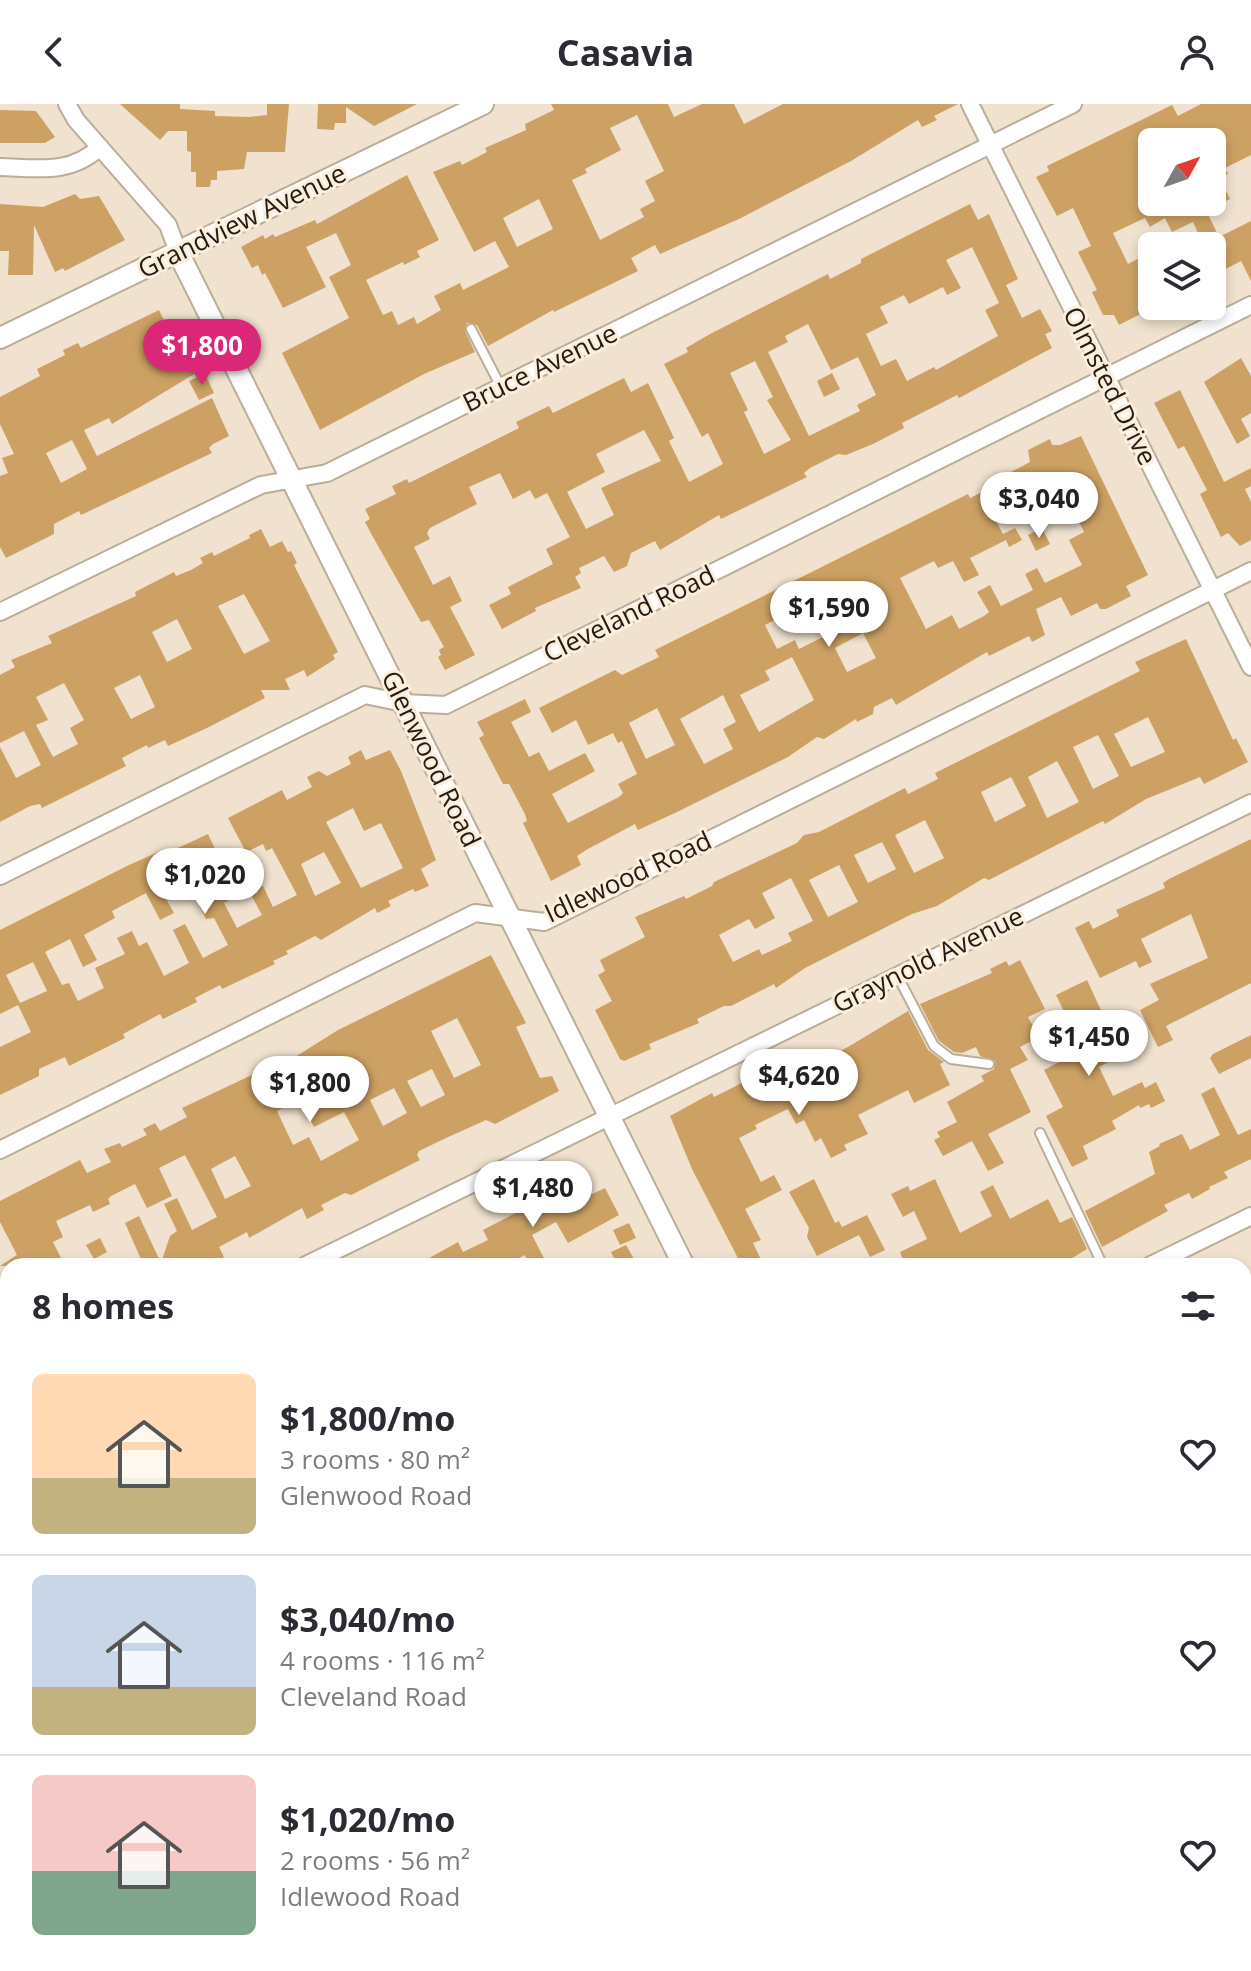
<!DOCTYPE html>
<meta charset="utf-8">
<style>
body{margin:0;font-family:"Open Sans",sans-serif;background:#f7f7f7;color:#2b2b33;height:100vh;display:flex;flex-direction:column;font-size:30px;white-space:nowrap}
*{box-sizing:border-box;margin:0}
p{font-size:26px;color:#7c7c81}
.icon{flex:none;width:44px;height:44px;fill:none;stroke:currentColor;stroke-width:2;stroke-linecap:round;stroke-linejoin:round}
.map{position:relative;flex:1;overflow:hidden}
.panel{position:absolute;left:0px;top:1154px;width:1252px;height:714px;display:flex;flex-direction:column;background:#fff;border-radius:24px 24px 0 0;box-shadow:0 4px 12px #0003}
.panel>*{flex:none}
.needle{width:52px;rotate:50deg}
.fabs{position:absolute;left:1138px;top:24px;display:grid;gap:16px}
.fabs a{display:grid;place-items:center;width:88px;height:88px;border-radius:12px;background:#fff;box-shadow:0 4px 12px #0003;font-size:40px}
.price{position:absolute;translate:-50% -68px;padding:0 18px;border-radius:28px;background:#fff;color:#222;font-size:26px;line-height:52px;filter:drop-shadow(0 2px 4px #0008)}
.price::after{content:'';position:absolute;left:50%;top:48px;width:24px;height:18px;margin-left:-12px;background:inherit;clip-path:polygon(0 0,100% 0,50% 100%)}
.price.active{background:#db2777;color:#fff}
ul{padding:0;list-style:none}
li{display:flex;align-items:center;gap:24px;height:200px;padding:0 32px}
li+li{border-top:2px solid #e1e1e2}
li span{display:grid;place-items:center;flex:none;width:224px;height:160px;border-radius:12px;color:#555}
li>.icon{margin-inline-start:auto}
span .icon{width:96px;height:96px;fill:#fffc;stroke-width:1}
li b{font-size:34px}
h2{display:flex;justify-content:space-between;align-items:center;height:96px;padding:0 32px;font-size:34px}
header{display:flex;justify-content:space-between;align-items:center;height:104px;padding:0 32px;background:#fff;font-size:36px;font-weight:700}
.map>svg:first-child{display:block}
.building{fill:#cca163;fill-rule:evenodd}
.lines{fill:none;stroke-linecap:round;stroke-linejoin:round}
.service-casing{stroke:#baad9a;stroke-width:12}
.minor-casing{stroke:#baad9a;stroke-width:20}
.tertiary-casing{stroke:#baad9a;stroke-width:24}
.service{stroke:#fff;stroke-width:8}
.minor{stroke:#fff;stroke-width:16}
.tertiary{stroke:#fff;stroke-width:20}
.labels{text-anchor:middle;stroke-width:6;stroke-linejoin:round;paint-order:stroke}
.street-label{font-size:26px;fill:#211c15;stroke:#fdefdc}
</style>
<header><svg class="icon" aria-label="back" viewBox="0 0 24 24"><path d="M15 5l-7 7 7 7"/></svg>Casavia<svg class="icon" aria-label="person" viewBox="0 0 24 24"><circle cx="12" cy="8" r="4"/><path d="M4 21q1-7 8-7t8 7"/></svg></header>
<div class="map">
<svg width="1251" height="1867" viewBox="0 0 1251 1867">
<rect width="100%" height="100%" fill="#f0e2cf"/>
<!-- building -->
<path class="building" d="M 120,0 L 180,0 L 180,5 L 215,7 L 215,12 L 249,13 L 267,11 L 267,0 L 289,0 L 285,48 L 247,48 L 244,65 L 217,67 L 217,76 L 211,76 L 210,83 L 196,83 L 196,68 L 191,68 L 191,48 L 187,47 L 187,27 L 168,27 L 160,36 Z
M 318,0 L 417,0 L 374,22 L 346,3 L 346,19 L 335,19 L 334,26 L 317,25 Z
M 551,0 L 668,0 L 674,13 L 702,0 L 734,0 L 744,20 L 783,0 L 958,0 L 934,12 L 937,16 L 922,23 L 918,16 L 851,57 L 741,114 L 660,150 L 655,141 L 631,154 L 638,167 L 554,208 L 553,206 L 488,242 L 477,221 L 467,219 L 465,227 L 475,248 L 424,270 L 320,326 L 282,249 L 349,214 L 329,173 L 351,161 L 336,129 L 306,143 L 326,183 L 283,204 L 265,169 L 262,171 L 258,161 L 252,164 L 241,143 L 263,131 L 265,135 L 273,130 L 275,133 L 315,116 L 317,120 L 407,71 L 439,136 L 417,147 L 420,153 L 404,161 L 403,158 L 366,176 L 383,211 L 392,207 L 398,221 L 414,213 L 417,220 L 441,206 L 434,192 L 460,179 L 463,186 L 509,163 L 495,137 L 474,148 L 433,68 L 460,57 L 462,61 L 487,48 L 485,44 L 526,26 L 525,20 L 554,6 ZM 637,11 L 664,67 L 645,77 L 655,97 L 640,105 L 644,113 L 600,136 L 572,76 L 587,69 L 585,65 L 621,46 L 610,24 ZM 539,95 L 553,125 L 517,143 L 503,114 Z
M 1201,0 L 1251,0 L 1251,51 L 1225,64 L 1228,70 L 1220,74 L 1230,95 L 1212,104 L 1212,38 L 1152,38 L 1152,98 L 1202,98 L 1219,133 L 1251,117 L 1251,177 L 1241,157 L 1218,169 L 1212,157 L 1212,142 L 1204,142 L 1193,118 L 1172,128 L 1165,114 L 1150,123 L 1145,114 L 1113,129 L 1128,160 L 1147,150 L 1152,159 L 1152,204 L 1119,221 L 1114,211 L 1103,211 L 1092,188 L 1097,186 L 1078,148 L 1091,142 L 1073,104 L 1057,112 L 1036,73 L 1049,67 L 1047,62 L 1172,1 L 1178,12 Z
M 0,6 L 36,7 L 55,33 L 45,39 L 0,39 Z
M 75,90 L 80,95 L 99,92 L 125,136 L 65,167 L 63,164 L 55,168 L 34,121 L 33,171 L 8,171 L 9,147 L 0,147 L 0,100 L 43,103 Z
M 970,100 L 978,116 L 989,110 L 1018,175 L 1006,181 L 1022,214 L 1040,205 L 1052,227 L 1045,230 L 1052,244 L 959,294 L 957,291 L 902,319 L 904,324 L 873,340 L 846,351 L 838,350 L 810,364 L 804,369 L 807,373 L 721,415 L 719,411 L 660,446 L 655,437 L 631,449 L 627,462 L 614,468 L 604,452 L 579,464 L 581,469 L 575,473 L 581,484 L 535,504 L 536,507 L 502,525 L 489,501 L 511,490 L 508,483 L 553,460 L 546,445 L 570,433 L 547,389 L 535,395 L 530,386 L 513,395 L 500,369 L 469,383 L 477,400 L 430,424 L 427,429 L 430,435 L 414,443 L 433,481 L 450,472 L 462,497 L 450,503 L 475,551 L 445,566 L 438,553 L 441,551 L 439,546 L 444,543 L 429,516 L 421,518 L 373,433 L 365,418 L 370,415 L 365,405 L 396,390 L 392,382 L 407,375 L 409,379 L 519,324 L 516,318 L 549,302 L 553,309 L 624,274 L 631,288 L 648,279 L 674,334 L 669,337 L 689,378 L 723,360 L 708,329 L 702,333 L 664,260 L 688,248 L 686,244 L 710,230 L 828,170 L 830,175 L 861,159 L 861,155 ZM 972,143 L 999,199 L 985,206 L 998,232 L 936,266 L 934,263 L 907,277 L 896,255 L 881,262 L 866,230 L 888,219 L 880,203 L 904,191 L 909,200 L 943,183 L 947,191 L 961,184 L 946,156 ZM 808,220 L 831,266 L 858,253 L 876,291 L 857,301 L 860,307 L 809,332 L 768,248 L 788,238 L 785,232 ZM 755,257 L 773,293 L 767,296 L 791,336 L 764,350 L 744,308 L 748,306 L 730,269 ZM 644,326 L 661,357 L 601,384 L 614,411 L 586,425 L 567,388 L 605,368 L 596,350 Z
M 159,206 L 184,258 L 188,257 L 194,270 L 112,320 L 109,314 L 84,326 L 97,352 L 212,294 L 229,332 L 213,340 L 209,344 L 212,349 L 81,411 L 79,407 L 54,420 L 54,430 L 6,454 L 0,443 L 0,372 L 8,369 L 2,354 L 14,350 L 0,320 L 0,293 L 40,272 L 37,265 L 65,251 L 63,246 L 78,239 L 81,244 ZM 72,336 L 87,365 L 61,379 L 46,349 Z
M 1241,254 L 1251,272 L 1251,309 L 1241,315 L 1250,332 L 1237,340 L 1204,278 Z
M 832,269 L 840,285 L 824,293 L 817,277 Z
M 205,270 L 214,289 L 199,296 L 189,277 Z
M 1180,286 L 1224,378 L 1251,364 L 1251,382 L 1245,385 L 1251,398 L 1251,436 L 1240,442 L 1228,429 L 1221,433 L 1200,390 L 1207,386 L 1184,342 L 1178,345 L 1154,299 Z
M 1081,332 L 1148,471 L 1126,482 L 1131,492 L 1106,505 L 1100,505 L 1097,499 L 1071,512 L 1061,493 L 1036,505 L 1045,531 L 1032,538 L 1029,532 L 989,552 L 987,548 L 896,601 L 892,594 L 874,603 L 873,610 L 857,618 L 856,615 L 824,635 L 817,633 L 788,653 L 677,708 L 638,726 L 635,720 L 586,746 L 577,752 L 581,761 L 551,777 L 523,719 L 527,717 L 525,710 L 509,680 L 503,680 L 479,634 L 484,631 L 477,618 L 525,595 L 531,608 L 511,618 L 529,653 L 539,648 L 549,667 L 585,649 L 595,667 L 552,690 L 568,719 L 619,693 L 623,689 L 618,680 L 637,670 L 622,637 L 618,639 L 613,629 L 588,641 L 576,616 L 552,629 L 539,604 L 615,566 L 622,571 L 659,553 L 655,546 L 968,390 L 970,394 L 998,380 L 996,376 L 1030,358 L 1028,346 L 1050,335 L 1052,341 L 1060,341 ZM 1032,379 L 1050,407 L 1069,397 L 1084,428 L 1069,436 L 1082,461 L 1045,479 L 1037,464 L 1025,470 L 1033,486 L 1001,502 L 990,481 L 977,488 L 989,508 L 984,512 L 959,525 L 952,511 L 926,525 L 900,474 L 934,457 L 938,464 L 953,457 L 964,478 L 979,471 L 970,454 L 1006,436 L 1009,443 L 1022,436 L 1015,424 L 1003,430 L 988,402 ZM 810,498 L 827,531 L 799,545 L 795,536 L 777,545 L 765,521 ZM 863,529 L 876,554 L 847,568 L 835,544 ZM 792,553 L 814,596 L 759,628 L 740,591 L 770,576 L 765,567 ZM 723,591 L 736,618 L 723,625 L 733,645 L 704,660 L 680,615 ZM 657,604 L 675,641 L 646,655 L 629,619 Z
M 1042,424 L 1050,440 L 1036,447 L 1028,431 Z
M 261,425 L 270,443 L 282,437 L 288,448 L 291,447 L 297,459 L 294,461 L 338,548 L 333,551 L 335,555 L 307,573 L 304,566 L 285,575 L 290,586 L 261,586 L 265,594 L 207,624 L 168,642 L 165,636 L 148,644 L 147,641 L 122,654 L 126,662 L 42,704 L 40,700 L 30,702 L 0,718 L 0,643 L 16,674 L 41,661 L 24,627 L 0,639 L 0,571 L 15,563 L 11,556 L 52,539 L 48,532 L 136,492 L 135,488 L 174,468 L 176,472 L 191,466 L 203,459 L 200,454 L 212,448 L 214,452 L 250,434 L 249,431 ZM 244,490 L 270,537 L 244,550 L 218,502 ZM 177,515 L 192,545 L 167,558 L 152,528 ZM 140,571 L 155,603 L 131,615 L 114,584 ZM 64,579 L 84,616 L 70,624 L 78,640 L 53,653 L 36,621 L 48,616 L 36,593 Z
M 1186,535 L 1233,636 L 1236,634 L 1248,658 L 1204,680 L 1200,673 L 1146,695 L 1105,720 L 1103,717 L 989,776 L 984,774 L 937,802 L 912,810 L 805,864 L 776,884 L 774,880 L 731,902 L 724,902 L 697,915 L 699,919 L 649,940 L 651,945 L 624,957 L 620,955 L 595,906 L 612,897 L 598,871 L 605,867 L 600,856 L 645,833 L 635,813 L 684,792 L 686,795 L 712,782 L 714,778 L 797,739 L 804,731 L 819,728 L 905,684 L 908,690 L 938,675 L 935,669 L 1140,567 L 1135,558 ZM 1148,613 L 1165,648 L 1131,663 L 1114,630 ZM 1098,631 L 1119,672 L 1093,685 L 1073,643 ZM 1057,657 L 1079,698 L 1047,714 L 1028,673 ZM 1011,673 L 1026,702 L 995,718 L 981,688 ZM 925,716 L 944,754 L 914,769 L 895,731 ZM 882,738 L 896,765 L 868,779 L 854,751 ZM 839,761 L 858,798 L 828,813 L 809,776 ZM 791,774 L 813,817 L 788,829 L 792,837 L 762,851 L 759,845 L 733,858 L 719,831 L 749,815 L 755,825 L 775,814 L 762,789 Z
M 361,646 L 366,656 L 390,646 L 401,667 L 436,756 L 421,765 L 429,782 L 415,788 L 413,785 L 388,797 L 391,802 L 377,809 L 375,804 L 321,836 L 315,832 L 286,847 L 288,850 L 273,857 L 275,860 L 222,885 L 220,881 L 195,894 L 197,898 L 163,915 L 160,910 L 123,930 L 125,934 L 69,962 L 65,953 L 39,965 L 39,972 L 0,991 L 0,943 L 31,928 L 18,901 L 0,910 L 0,826 L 129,761 L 165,745 L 167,749 L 208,730 L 222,760 L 219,766 L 233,794 L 224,799 L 237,824 L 262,811 L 250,789 L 263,782 L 273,803 L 297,791 L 272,744 L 266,747 L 263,740 L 246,748 L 228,714 L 282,686 L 287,696 L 312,683 L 307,673 L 319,667 L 327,672 L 351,660 L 348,653 ZM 353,704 L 364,727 L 381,719 L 403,764 L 361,784 L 326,718 ZM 324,748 L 341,779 L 315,792 L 301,760 ZM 188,779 L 206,815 L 214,814 L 228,841 L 203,854 L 185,820 L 173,826 L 189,859 L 164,872 L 147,838 L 139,842 L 132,827 L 117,834 L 125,850 L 95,864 L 104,884 L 78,897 L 69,879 L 62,881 L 45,848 L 70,835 L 83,863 L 97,856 L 84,831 L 115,814 L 112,807 L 146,789 L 160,816 L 174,809 L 164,791 ZM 33,858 L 47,887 L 20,899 L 6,871 Z
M 1251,735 L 1251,879 L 1166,922 L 1173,936 L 1158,943 L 1140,906 L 1159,896 L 1150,880 L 1208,854 L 1191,810 L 1141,835 L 1152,858 L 1139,864 L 1136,857 L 1100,874 L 1075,824 L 1089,817 L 1093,825 L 1119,812 L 1116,806 L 1165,784 L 1163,779 L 1169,775 Z
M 491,851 L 526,919 L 516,923 L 540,974 L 552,972 L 559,987 L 495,1020 L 486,1016 L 446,1034 L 419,1047 L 417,1051 L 420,1056 L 351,1091 L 345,1089 L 321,1101 L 324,1106 L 307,1115 L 302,1104 L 249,1134 L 247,1128 L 219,1143 L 224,1153 L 207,1162 L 144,1162 L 125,1119 L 139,1112 L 161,1159 L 170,1132 L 177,1127 L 164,1100 L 177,1094 L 192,1126 L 217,1113 L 185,1051 L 159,1064 L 172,1092 L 147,1104 L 135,1080 L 111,1092 L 108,1095 L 110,1100 L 93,1108 L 90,1101 L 56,1117 L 63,1133 L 53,1138 L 65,1162 L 0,1162 L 17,1151 L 0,1118 L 0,1097 L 80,1056 L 87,1069 L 111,1058 L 104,1045 L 120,1039 L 122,1043 L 147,1031 L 143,1025 L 155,1019 L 160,1027 L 187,1013 L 182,1004 L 273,961 L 276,965 L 338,926 ZM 457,914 L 481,961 L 454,974 L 431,927 ZM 432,965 L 445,991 L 421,1003 L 407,977 ZM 394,984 L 407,1009 L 383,1022 L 370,996 ZM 300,995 L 314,1023 L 344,1008 L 359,1036 L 321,1057 L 309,1033 L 293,1041 L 277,1007 ZM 235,1052 L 251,1082 L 225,1095 L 211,1065 Z
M 1020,856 L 1045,905 L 1028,913 L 1039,933 L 1020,943 L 1028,956 L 1010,965 L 1031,1008 L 988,1030 L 1004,1059 L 988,1067 L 972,1037 L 943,1052 L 934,1036 L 940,1033 L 937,1028 L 957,1018 L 947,998 L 984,977 L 981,972 L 994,965 L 995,957 L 980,952 L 976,943 L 962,949 L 954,948 L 939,937 L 920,900 L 992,869 L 990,865 L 1006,857 L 1009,862 Z
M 1087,876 L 1113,932 L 1116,931 L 1125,949 L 1099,963 L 1113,992 L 1142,978 L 1145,984 L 1156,978 L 1165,997 L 1151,1004 L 1149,1000 L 1140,1004 L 1139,1001 L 1112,1017 L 1116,1025 L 1083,1042 L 1088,1055 L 1072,1063 L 1046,1012 L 1063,1003 L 1044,966 L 1074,950 L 1062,926 L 1071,922 L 1056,891 Z
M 908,907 L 928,946 L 944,958 L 940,960 L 950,981 L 914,999 L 908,986 L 858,1011 L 868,1030 L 844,1041 L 847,1046 L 831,1054 L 821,1034 L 815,1038 L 804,1016 L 796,1020 L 788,1005 L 755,1021 L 757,1025 L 739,1034 L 761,1078 L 774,1071 L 782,1086 L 745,1105 L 761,1136 L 753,1139 L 764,1162 L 742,1162 L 692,1065 L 670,1012 L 712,989 L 714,993 L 756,972 L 761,980 L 801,959 L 803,964 L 824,953 L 826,956 Z
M 1251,931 L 1251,954 L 1219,970 L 1210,954 L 1213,950 Z
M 1214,983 L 1238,1031 L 1251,1025 L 1251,1055 L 1224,1068 L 1228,1074 L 1209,1083 L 1210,1085 L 1192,1095 L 1189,1089 L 1164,1101 L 1168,1107 L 1102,1143 L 1085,1107 L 1155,1070 L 1149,1048 L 1160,1042 L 1159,1040 L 1182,1030 L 1190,1046 L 1220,1031 L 1201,990 Z
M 814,1075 L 835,1119 L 839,1117 L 842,1123 L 867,1111 L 885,1146 L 870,1153 L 859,1131 L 817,1152 L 807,1133 L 809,1124 L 789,1088 Z
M 935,1075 L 960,1129 L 992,1112 L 980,1088 L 993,1081 L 1010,1115 L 1048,1095 L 1060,1119 L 1072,1113 L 1087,1145 L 1059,1162 L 905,1162 L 900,1148 L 927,1135 L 914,1107 L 903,1113 L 891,1090 L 908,1082 L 910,1087 Z
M 580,1076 L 588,1092 L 605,1084 L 619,1111 L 568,1139 L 556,1118 L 532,1131 L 548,1162 L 530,1162 L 525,1151 L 503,1162 L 415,1162 L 458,1138 L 463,1148 L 488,1136 L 483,1126 Z
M 629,1119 L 636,1134 L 620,1141 L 613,1126 Z
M 100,1134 L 107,1148 L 94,1155 L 86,1141 Z
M 626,1141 L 634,1155 L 618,1162 L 611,1148 Z
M 0,1838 L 8,1850 L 8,1860 L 14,1860 L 19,1867 L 0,1867 Z"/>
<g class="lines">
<!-- service casing -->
<g class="service-casing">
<path id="service" d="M 471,225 L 501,283
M 897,871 L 934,942 L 951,955 L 989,960
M 1040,1029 L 1103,1162"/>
</g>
<!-- minor casing -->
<g class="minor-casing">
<path id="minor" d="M 67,0 L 76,16 L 168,121 L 178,148
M 970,0 L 1251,563
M 0,63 C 38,64 70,71 100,43
M 0,508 L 261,381 L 327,369 L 1073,0
M 0,772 L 365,591 L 403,599 L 446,601 L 1251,201
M 0,1046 L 475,809 L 544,818 L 1251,467
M 304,1162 L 1251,699
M 1149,1162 L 1251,1112
M 0,1313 L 8,1309
M 1244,1543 L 1251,1540
M 0,1584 L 8,1580
M 514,1860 L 518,1867
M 101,1867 L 111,1860
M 624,1867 L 635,1860"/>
</g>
<!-- tertiary casing -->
<g class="tertiary-casing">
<path id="tertiary" d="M 178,148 L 684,1162
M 0,234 L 483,0
M 1033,1860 L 1037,1867"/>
</g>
<!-- service -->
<use href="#service" class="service"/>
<!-- minor -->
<use href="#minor" class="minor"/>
<!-- tertiary -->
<use href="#tertiary" class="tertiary"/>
</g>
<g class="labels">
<!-- street labels -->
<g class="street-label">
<text transform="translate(242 117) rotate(-26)" y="9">Grandview Avenue</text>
<text transform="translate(540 264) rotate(-26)" y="9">Bruce Avenue</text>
<text transform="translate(1110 282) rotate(63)" y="9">Olmsted Drive</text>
<text transform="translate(629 510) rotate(-26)" y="9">Cleveland Road</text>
<text transform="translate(431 655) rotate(64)" y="9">Glenwood Road</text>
<text transform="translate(628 773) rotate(-25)" y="9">Idlewood Road</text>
<text transform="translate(928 856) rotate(-26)" y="9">Graynold Avenue</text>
</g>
</g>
</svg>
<div class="fabs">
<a><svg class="needle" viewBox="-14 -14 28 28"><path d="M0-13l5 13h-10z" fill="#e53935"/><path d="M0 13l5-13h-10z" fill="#7c7c81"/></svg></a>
<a><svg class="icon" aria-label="layers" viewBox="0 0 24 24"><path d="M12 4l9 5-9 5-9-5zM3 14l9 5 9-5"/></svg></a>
</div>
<b class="price active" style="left:202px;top:283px">$1,800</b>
<b class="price" style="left:1039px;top:436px">$3,040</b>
<b class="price" style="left:829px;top:545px">$1,590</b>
<b class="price" style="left:205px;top:812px">$1,020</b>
<b class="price" style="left:1089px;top:974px">$1,450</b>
<b class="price" style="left:799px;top:1013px">$4,620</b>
<b class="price" style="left:310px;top:1020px">$1,800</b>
<b class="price" style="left:533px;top:1125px">$1,480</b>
<section class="panel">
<h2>8 homes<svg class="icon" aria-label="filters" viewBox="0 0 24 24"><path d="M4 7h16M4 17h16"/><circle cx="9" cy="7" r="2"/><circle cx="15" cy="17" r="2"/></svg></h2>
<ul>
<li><span style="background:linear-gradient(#ffd9b3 65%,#c2b280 0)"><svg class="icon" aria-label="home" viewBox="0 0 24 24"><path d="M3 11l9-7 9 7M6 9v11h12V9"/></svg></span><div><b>$1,800/mo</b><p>3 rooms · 80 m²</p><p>Glenwood Road</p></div><svg class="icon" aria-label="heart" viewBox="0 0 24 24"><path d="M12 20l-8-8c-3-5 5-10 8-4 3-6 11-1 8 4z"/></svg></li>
<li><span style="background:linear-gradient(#c9d6e8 70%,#c2b280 0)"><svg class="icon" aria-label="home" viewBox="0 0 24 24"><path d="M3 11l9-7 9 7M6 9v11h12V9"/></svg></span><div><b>$3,040/mo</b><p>4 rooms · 116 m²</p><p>Cleveland Road</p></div><svg class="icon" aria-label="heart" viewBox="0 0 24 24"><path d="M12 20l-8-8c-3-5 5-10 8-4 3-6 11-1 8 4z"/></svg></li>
<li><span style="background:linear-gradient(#f6c9c9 60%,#7fa58c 0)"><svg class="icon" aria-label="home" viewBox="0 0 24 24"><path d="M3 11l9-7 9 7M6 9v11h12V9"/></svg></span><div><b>$1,020/mo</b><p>2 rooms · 56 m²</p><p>Idlewood Road</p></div><svg class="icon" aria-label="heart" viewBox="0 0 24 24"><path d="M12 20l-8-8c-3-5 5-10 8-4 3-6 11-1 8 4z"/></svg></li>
</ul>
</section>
</div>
